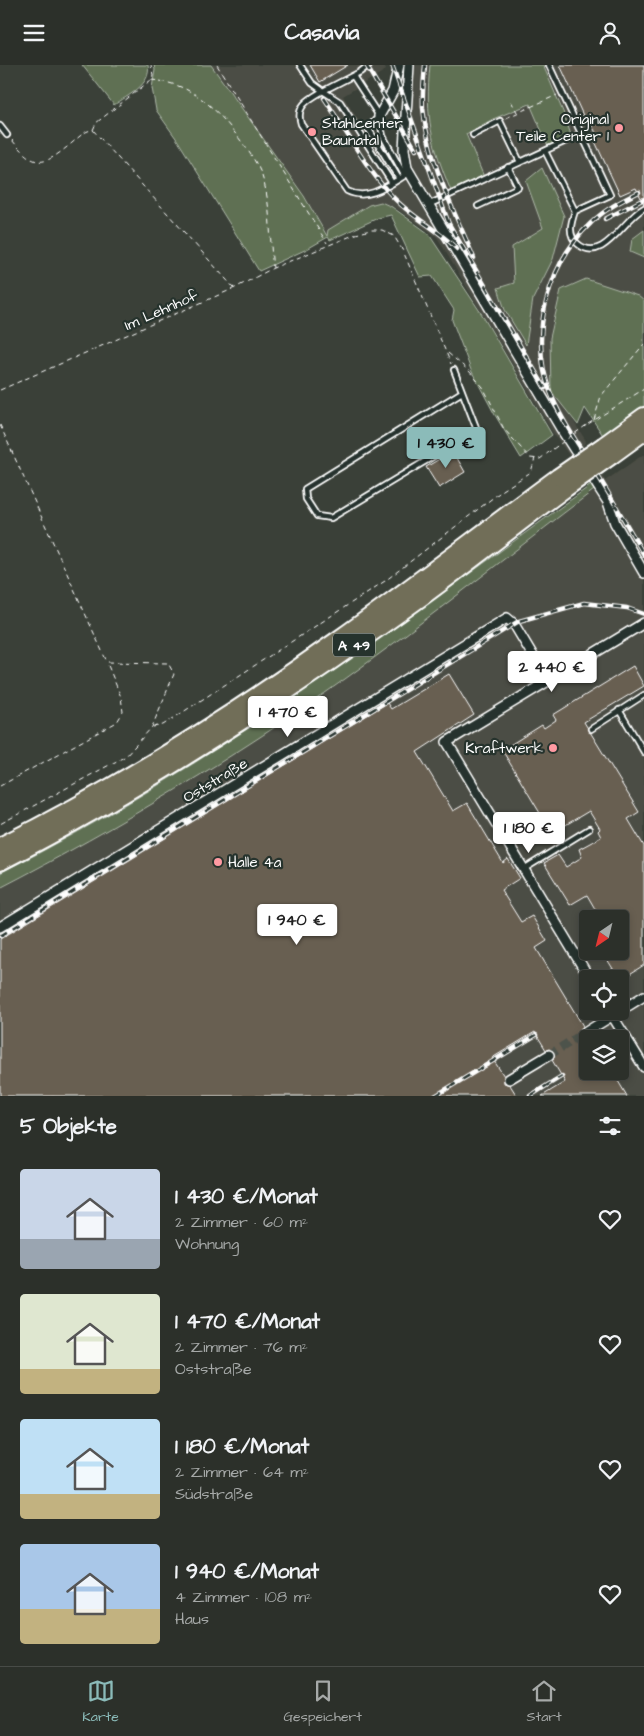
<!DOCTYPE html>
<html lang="de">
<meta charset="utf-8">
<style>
body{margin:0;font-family:"Architects Daughter",sans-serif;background:#343832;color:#f1f3f6;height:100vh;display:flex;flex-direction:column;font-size:19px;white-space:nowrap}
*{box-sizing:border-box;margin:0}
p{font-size:16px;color:#a6a9a8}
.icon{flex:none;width:28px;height:28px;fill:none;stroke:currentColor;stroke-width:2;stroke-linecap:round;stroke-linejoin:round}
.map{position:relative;height:1031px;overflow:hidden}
.panel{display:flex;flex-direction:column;background:#2c302a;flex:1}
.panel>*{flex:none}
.needle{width:32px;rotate:215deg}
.controls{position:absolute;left:579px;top:845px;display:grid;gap:10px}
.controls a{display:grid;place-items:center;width:50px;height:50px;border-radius:5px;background:#2c302a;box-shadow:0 2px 8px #0003,0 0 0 1px #484b47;font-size:25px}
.price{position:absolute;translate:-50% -42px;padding:0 11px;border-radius:5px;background:#fff;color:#222;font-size:16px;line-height:32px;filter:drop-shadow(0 1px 2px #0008)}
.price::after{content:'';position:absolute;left:50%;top:30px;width:15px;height:11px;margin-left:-8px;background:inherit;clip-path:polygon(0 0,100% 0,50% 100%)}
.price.current{background:#8bbbb9;color:#111}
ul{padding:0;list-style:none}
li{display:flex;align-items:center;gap:15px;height:125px;padding:0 20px}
li span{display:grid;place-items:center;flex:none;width:140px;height:100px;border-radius:5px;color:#555}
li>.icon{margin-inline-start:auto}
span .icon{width:60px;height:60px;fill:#fffc;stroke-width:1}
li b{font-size:21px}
h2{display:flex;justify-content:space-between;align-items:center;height:60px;padding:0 20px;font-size:21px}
header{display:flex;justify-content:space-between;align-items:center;height:65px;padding:0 20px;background:#2c302a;font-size:22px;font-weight:700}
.tabs{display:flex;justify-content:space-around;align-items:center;height:70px;border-top:1px solid #484b47;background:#2c302a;font-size:14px;color:#a6a9a8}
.tabs a{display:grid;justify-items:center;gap:2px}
.tabs .current{color:#8bbbb9}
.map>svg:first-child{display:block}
.built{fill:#4c4d44;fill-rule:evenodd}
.green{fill:#5e7053;stroke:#aeb8a9}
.building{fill:#675e51;stroke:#fff}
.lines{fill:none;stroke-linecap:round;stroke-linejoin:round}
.minor-tunnel{stroke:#4e534c;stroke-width:9;stroke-dasharray:9 4.5;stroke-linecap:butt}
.service-casing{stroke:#fff;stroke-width:8}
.minor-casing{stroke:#fff;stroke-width:12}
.motorway-casing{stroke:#fff;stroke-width:20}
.path{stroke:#fff;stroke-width:1;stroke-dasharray:5 4;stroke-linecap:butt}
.service{stroke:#26332d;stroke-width:4.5}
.minor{stroke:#26332d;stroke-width:9}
.motorway{stroke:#716e59;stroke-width:16}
.rail-casing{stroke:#fff;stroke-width:4.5}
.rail{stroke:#26332d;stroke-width:2.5;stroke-dasharray:8;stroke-linecap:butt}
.motorway-bridge-casing{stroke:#fff;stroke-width:20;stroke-linecap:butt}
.path-bridge{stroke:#fff;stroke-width:1;stroke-dasharray:5 4;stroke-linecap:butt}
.motorway-bridge{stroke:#716e59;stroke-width:16}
.poi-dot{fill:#ff9aa2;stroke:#26332d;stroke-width:2}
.labels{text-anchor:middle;stroke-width:4.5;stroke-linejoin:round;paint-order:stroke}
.shield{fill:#26332d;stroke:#bec2c0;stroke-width:1}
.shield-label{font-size:14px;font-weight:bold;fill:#fff}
.poi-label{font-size:15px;fill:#fff;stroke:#26332d;text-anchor:end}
.street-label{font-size:15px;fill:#fff;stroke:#26332d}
</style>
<header><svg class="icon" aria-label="menu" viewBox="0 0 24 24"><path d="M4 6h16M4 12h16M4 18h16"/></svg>Casavia<svg class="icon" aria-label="person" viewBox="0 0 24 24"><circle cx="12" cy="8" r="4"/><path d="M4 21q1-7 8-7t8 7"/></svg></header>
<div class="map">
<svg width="644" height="1031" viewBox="0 0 644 1031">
<rect width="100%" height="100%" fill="#3a4038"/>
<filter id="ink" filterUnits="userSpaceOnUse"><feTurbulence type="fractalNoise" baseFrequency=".02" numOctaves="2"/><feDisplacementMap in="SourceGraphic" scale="10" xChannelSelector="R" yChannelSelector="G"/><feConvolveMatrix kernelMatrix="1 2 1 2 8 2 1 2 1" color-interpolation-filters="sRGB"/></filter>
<g filter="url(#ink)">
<!-- built -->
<path class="built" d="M 211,0 L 384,0 L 386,5 L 343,31 L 391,107 L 402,100 L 400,83 L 405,0 L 644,0 L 644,234 L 559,308 L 556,323 L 565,343 L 586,376 L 583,381 L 605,416 L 644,389 L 644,1031 L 0,1031 L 0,823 L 43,801 L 208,704 L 344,615 L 594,425 L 553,368 L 437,172 L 393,141 L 392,142 L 381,137 L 328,172 L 304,130 ZM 588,854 L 620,854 L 620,886 L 588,886 ZM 588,914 L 620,914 L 620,946 L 588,946 ZM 588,974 L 620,974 L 620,1006 L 588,1006 Z"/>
<!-- green -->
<path class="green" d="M 82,0 L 148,0 C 152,20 128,30 114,40 Z
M 154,0 L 211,0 L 304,131 L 327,171 L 328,165 L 369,140 L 381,137 L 392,142 L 428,168 L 481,248 L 552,370 L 521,393 L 495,350 L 471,305 L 452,255 L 454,245 L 432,211 L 420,212 L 391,150 L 378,153 L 330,175 L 328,172 L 307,184 L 259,206 L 178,76 L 156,45 L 152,23 L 155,5 Z
M 430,0 L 543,0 L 564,49 L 571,70 L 548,81 L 530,39 L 493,54 L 466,69 L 484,112 L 451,126 C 431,78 425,52 430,0 Z
M 542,103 L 564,151 L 553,194 L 533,234 L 526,280 L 505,245 L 498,223 L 514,218 L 512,182 L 543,163 L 526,116 Z
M 644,165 L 644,193 L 630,187 L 632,174 Z
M 586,214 L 638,231 L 644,236 L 644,344 L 604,372 L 585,343 L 578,360 L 551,326 L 550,273 L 561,225 Z
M 591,420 L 594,425 C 511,488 430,553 345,614 C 237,691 118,762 0,823 L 0,808 C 212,702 400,559 591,420 Z"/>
<!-- building -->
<path class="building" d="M 310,0 L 348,0 L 320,17 Z
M 560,0 L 644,0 L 644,139 L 636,123 L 620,130 L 592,70 L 596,68 L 590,56 L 586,57 Z
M 453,386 L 465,407 L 439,423 L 426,402 Z
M 633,601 L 644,621 L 584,657 L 639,747 L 628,754 L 644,781 L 644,900 L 620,915 L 602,886 L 620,886 L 620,854 L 601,854 L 587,830 L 570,840 L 544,798 L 558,790 L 566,802 L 582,792 L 579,784 L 601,772 L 598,766 L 600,764 L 589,746 L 552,768 L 502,685 L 542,660 L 544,663 L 556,655 L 553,650 Z
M 449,609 L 474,650 L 417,687 L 453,746 L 467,738 L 503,798 L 508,794 L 520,813 L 501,825 L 521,857 L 532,851 L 547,876 L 536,883 L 583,961 L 580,965 L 580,970 L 584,973 L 590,972 L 591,974 L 588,974 L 588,1006 L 612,1006 L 627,1031 L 542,1031 L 565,1017 L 552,995 L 555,990 L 554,986 L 549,984 L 546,985 L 535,967 L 492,993 L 504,1011 L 504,1018 L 510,1020 L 517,1031 L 0,1031 L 0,874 L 387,638 L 391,644 Z"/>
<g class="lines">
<!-- minor-tunnel -->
<path class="minor-tunnel" d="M 549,990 L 586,967"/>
<!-- service casing -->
<g class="service-casing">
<path id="service" d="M 300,0 L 312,18 L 323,26 L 360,7 L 369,0
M 549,0 L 610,130 L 575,146
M 353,11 L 379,51 L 383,71 L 404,110
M 379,51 L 368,63 L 399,114
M 0,61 L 7,70
M 473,70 L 500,56 L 520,97
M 545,86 L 575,146 C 571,158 567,170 578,179 C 603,200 623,154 644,143
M 392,118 L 340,37 L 323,26 C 309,34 295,41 301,59 L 347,126 C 369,137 390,119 409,108
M 428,140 L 581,69
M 478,141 L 518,122 L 508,102
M 454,305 L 477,365 L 331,453 L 317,451 L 306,434 L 305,424 L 462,327
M 619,645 L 644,687
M 591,664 L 644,630
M 524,804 L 589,764"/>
</g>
<!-- minor casing -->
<g class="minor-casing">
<path id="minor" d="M 409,0 L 404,84 L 407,103 L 560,362 L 608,437 L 615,458 L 644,508
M 379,51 L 393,26 L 399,0
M 0,862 L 507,553 L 514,559 L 548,616
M 590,914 L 447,677 L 644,558
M 610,947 L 644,1002
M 586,967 L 644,931
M 509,1014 L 549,990"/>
</g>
<!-- motorway casing -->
<g class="motorway-casing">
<path id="motorway" d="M 604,380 L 644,351
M 611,391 L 644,367
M 0,781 C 115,724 231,651 336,576 C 411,523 484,466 558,412
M 0,797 C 148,721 287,630 422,532 C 470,497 517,459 566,423"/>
</g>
<!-- path -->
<path class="path" d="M 217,0 L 327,178
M 151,15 C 191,18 215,42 238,72 C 247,84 257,97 262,111 C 272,142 269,172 273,203
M 511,36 L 517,47
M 506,53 L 557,30
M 93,65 L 234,223
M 93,65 L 96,58 L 151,15 L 153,10 L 151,0
M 12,75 C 36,104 43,102 72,78 C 78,73 83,67 91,65
M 448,288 L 469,306 L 483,322 L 504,364 L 530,393 L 540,394 L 553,384
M 0,325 L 235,223 L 273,203 L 356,169 L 370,165 L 382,165 L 394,171 L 403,186 L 451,299
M 594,355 L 601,331 L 644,279
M 588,359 L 644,324
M 0,360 L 107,597 L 168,598 L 174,609 L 152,662 L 126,691 L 0,759
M 153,662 L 163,660 L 385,516 L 503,425 L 531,407 L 535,393
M 0,721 L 117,657 L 123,647 L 121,632 L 107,598"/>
<!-- service -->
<use href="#service" class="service"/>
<!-- minor -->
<use href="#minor" class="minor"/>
<!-- motorway -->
<use href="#motorway" class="motorway"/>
<!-- rail casing -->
<g class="rail-casing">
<path id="rail" d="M 366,0 L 416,85
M 392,0 L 449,159 L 545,323
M 425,0 C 424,14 422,29 423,43 C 428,96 454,145 474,193
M 324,33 C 345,64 367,105 392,131 C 411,152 438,164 457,184
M 639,127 C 621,136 605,144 591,158 C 547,199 528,272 551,329 C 561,355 578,378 592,401 C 610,430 627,460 644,490
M 605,154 L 644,134
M 0,871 L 519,556 L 584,538 L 627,543 L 644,549
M 435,1031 L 536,970
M 530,1031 L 562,1011"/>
</g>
<!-- rail -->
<use href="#rail" class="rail"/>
<!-- motorway-bridge casing -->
<g class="motorway-bridge-casing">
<path id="motorway-bridge" d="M 558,412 L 604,380
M 566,423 L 611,391"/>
</g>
<!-- path-bridge -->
<path class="path-bridge" d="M 553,384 L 588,359"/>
<!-- motorway-bridge -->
<use href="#motorway-bridge" class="motorway-bridge"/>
</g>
</g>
<!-- markers -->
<g class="poi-dot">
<circle cx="619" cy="63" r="5"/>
<circle cx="312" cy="67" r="5"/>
<circle cx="553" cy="683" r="5"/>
<circle cx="218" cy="797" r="5"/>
</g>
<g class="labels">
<!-- shield labels -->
<rect class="shield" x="333" y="568.5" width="42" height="23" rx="4"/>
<g class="shield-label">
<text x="354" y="585">A 49</text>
</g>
<!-- poi labels -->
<g class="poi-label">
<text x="609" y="59">Original<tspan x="609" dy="17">Teile Center 1</tspan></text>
<text x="322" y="63" text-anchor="start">Stahlcenter<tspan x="322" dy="17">Baunatal</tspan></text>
<text x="543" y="688">Kraftwerk</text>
<text x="228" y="802" text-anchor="start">Halle 4a</text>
</g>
<!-- street labels -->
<g class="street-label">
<text transform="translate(161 245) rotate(-24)" y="5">Im Lehnhof</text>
<text transform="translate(215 715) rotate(-31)" y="5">Oststraße</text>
</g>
</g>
</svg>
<div class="controls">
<a><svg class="needle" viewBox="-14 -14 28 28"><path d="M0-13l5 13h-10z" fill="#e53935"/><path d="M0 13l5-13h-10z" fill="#a6a9a8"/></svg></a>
<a><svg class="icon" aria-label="locate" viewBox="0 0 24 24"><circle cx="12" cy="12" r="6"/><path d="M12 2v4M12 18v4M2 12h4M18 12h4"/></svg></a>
<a><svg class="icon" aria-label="layers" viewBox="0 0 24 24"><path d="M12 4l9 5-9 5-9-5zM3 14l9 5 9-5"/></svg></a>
</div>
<b class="price current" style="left:446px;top:404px">1 430 €</b>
<b class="price" style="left:552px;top:628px">2 440 €</b>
<b class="price" style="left:288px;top:673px">1 470 €</b>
<b class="price" style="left:529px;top:789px">1 180 €</b>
<b class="price" style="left:297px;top:881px">1 940 €</b>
</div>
<section class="panel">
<h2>5 Objekte<svg class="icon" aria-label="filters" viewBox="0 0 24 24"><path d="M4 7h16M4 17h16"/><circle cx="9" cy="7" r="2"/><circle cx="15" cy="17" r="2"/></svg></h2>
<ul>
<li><span style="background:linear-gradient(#c9d6e8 70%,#9aa5b1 0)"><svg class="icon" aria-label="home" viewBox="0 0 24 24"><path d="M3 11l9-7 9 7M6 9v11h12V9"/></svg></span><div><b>1 430 €/Monat</b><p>2 Zimmer · 60 m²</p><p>Wohnung</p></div><svg class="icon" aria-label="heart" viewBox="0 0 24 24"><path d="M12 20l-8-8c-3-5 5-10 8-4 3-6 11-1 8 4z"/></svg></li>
<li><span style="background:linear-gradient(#dfe7d0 75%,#c2b280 0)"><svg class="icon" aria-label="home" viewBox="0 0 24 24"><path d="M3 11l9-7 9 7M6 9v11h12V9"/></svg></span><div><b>1 470 €/Monat</b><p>2 Zimmer · 76 m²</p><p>Oststraße</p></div><svg class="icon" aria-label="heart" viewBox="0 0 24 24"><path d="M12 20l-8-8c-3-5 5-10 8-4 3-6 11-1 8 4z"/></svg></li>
<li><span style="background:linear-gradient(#bfe0f5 75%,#c2b280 0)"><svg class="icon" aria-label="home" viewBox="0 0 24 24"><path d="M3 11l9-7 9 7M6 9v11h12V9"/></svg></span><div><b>1 180 €/Monat</b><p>2 Zimmer · 64 m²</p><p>Südstraße</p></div><svg class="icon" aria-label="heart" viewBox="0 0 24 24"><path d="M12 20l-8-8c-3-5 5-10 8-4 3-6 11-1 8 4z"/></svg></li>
<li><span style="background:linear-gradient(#a9c7e8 65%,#c2b280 0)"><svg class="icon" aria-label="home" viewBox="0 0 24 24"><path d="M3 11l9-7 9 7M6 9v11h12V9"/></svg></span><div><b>1 940 €/Monat</b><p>4 Zimmer · 108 m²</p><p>Haus</p></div><svg class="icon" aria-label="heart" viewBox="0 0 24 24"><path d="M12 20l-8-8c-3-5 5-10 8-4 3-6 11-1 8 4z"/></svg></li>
</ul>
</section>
<nav class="tabs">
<a class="current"><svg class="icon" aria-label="map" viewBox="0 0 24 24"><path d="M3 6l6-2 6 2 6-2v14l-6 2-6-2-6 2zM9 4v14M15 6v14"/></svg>Karte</a>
<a><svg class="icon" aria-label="saved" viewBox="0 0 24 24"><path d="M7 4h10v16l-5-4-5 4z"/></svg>Gespeichert</a>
<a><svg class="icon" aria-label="home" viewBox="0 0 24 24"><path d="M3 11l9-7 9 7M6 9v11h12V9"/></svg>Start</a>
</nav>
